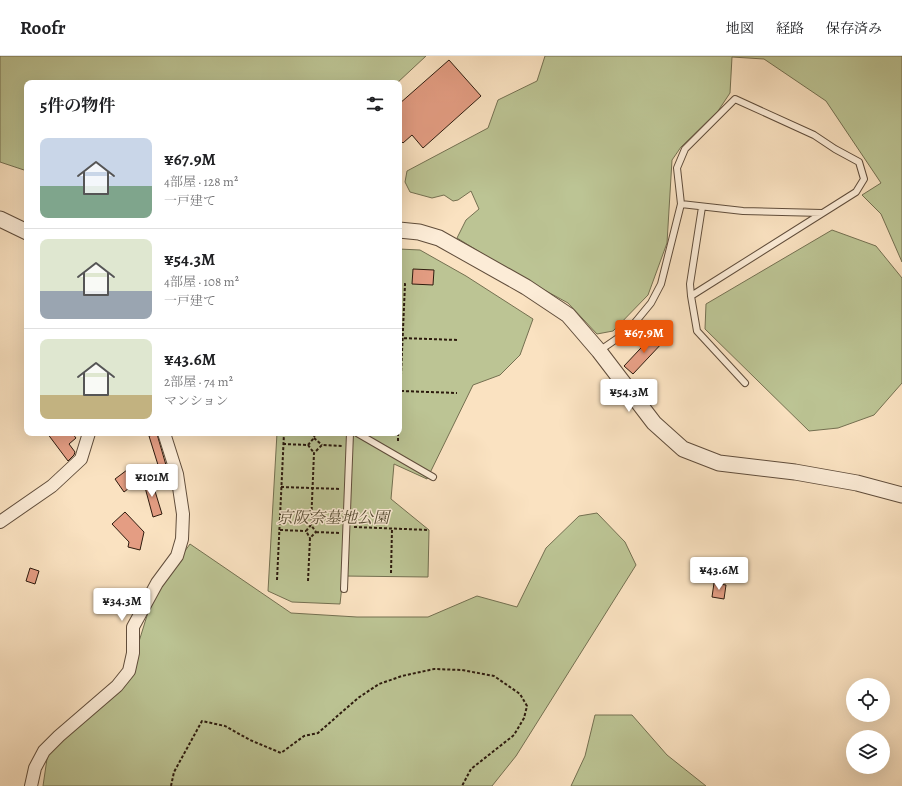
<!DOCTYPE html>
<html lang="ja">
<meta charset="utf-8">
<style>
body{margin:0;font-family:Alegreya,"Noto Serif JP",serif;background:#f2f2f2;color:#202124;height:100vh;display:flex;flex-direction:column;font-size:15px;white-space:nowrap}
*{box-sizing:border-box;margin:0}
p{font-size:13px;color:#757577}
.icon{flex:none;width:22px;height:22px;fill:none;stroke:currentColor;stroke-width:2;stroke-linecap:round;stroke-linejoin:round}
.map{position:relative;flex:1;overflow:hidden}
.panel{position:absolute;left:24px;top:24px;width:378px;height:356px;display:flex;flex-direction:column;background:#fff;border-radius:8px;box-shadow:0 4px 16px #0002}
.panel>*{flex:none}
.controls{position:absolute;left:846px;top:622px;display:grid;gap:8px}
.controls a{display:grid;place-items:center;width:44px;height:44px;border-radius:50%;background:#fff;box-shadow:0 4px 16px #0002;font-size:20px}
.price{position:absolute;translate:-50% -34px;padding:0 9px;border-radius:4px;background:#fff;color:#222;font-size:13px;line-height:26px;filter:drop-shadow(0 1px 2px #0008)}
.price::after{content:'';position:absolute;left:50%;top:24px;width:12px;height:9px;margin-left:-6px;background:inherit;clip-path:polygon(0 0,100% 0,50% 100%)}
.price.selected{background:#ea580c;color:#fff}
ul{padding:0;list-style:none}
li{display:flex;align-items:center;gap:12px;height:100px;padding:0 16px}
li+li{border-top:1px solid #e0e0e0}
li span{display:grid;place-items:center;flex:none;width:112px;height:80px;border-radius:8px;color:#555}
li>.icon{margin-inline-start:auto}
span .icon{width:48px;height:48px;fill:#fffc;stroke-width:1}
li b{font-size:17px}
h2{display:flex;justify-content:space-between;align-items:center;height:48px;padding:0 16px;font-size:17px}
header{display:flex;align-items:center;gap:24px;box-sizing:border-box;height:56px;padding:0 20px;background:#fff;border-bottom:1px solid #e0e0e0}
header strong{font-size:19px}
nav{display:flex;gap:22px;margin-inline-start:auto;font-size:14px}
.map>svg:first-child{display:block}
.green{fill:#bcc494;stroke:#747051}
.building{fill:#e49d83;stroke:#2d1b0e}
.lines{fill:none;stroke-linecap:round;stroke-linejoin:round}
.service-casing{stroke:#604d3b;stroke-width:8}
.minor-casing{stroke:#604d3b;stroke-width:14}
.tertiary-casing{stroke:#604d3b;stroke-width:17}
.path{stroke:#2d1b0e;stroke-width:2;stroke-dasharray:3 2;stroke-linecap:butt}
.service{stroke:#fcecd7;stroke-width:6}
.minor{stroke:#fcecd7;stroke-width:12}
.tertiary{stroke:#fcecd7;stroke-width:15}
.labels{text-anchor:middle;stroke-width:3;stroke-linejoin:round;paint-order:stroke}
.park-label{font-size:16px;font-style:italic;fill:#584e36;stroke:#fcecd7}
</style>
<header>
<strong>Roofr</strong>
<nav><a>地図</a><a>経路</a><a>保存済み</a></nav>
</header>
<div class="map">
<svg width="902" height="730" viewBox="0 0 902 730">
<rect width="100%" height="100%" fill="#fae2c1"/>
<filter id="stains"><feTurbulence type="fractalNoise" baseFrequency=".005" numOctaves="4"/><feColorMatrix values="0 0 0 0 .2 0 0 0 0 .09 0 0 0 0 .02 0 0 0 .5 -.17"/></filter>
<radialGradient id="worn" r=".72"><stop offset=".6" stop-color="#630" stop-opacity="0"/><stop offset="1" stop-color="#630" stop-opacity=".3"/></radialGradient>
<!-- green -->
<path class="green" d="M 0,0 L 426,0 L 397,27 L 27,27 L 27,115 L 0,106 Z
M 545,0 L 902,0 L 902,206 L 881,158 L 862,139 L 881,127 L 826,45 L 764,3 L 732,1 L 730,37 L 718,55 L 681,91 L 672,104 L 667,187 L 648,239 L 613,275 L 597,278 L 568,247 L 517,219 L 457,182 L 466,164 L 479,153 L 471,135 L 458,144 L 453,145 L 444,139 L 432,142 L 410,136 L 405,126 L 407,115 L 488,72 L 498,44 L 537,25 Z
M 832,174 L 876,190 L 902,222 L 902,327 L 874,359 L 838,372 L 809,375 L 705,273 L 706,248 Z
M 399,193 L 420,194 L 466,220 L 533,263 L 520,299 L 500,319 L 473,329 L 427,423 L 394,408 L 391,443 L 429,474 L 428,521 L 343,520 L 340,548 L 292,546 L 268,535 L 277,377 L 399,377 Z
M 597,457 L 625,486 L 636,509 L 516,700 L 492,730 L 43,730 L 48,696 L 128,621 L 150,550 L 171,514 L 190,488 L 291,557 L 357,561 L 428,561 L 477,540 L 517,551 L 546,492 L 579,460 Z
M 595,659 L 632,659 L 667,699 L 706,730 L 571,730 L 585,700 Z"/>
<!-- building -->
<path class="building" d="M 449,4 L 481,40 L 423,92 L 412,79 L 403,87 L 399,83 L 399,48 Z
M 413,213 L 434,214 L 433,229 L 412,228 Z
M 655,277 L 664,285 L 633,318 L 624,310 Z
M 47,377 L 72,377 L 76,382 L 69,388 L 75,396 L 74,399 L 68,405 Z
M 157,378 L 170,423 L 163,425 L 149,380 Z
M 127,414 L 137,426 L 124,436 L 115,423 Z
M 151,422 L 162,458 L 153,461 L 143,424 Z
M 125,456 L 144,476 L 140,494 L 128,491 L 129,486 L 112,468 Z
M 30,512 L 39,515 L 35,528 L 26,525 Z
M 714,527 L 726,529 L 724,543 L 712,541 Z"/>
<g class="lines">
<!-- service casing -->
<g class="service-casing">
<path id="service" d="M 681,148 L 743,155 L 822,157
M 691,240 L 690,228 L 702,151
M 599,295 L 628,275 L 651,247 L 661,228 L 681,148 L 677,112 L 685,93 L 735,43 L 814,79 L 835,93 L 859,106 L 864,123 L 856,136 L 691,240 L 697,275 L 745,327
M 357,377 L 433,421
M 344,533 L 350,377"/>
</g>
<!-- minor casing -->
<g class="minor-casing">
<path id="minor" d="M 0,466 L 52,430 L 81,403 L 89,377
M 31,730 L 35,712 L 44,695 L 59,680 L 117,630 L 129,615 L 133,597 L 133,571 L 157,527 L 177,500 L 182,483 L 183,458 L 177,418 L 164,377"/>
</g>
<!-- tertiary casing -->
<g class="tertiary-casing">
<path id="tertiary" d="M 0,163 L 27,176
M 399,174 L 419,176 L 439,182 L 526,231 L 568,259 L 599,295 L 654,367 L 683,393 L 719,407 L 795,416 L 857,427 L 902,439"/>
</g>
<!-- path -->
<path class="path" d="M 399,228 L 405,228 L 399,364
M 399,282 L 458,284
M 401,335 L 457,337
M 314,382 L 322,389
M 398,385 L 398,377
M 283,388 L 308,389 L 314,382 L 315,377
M 308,389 L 314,397
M 281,431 L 341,433
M 311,469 L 314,397 L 322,389 L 342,390
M 354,471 L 429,474
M 280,474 L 306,475
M 316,476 L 339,477
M 391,517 L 392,473
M 277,524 L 284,377
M 308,525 L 310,482 L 316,476 L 311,469 L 306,475 L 310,482
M 171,730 L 174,716 L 202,665 L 225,670 L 250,684 L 281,697 L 304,680 L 318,677 L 358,642 L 379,628 L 402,620 L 434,613 L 462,614 L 494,620 L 520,638 L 527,650 L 524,662 L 514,679 L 471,713 L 462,730"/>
<!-- service -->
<use href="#service" class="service"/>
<!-- minor -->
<use href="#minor" class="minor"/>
<!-- tertiary -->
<use href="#tertiary" class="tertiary"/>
</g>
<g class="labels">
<!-- park labels -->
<g class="park-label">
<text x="333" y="467">京阪奈墓地公園</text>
</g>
</g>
<rect width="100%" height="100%" filter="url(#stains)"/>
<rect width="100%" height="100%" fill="url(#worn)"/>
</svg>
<div class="controls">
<a><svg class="icon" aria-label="locate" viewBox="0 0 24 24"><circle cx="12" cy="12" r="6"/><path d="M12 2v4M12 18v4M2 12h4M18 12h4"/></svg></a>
<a><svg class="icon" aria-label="layers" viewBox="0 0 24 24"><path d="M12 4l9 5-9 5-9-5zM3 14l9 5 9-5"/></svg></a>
</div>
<b class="price selected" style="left:644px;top:298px">¥67.9M</b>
<b class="price" style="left:629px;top:357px">¥54.3M</b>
<b class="price" style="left:152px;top:442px">¥101M</b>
<b class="price" style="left:719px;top:535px">¥43.6M</b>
<b class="price" style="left:122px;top:566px">¥34.3M</b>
<section class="panel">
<h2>5件の物件<svg class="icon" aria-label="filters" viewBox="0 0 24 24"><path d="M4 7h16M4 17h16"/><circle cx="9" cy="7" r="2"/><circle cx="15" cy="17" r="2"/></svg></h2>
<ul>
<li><span style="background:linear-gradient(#c9d6e8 60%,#7fa58c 0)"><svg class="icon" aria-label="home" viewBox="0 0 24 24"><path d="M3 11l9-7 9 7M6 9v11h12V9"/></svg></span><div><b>¥67.9M</b><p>4部屋 · 128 m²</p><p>一戸建て</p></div></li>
<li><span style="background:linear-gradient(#dfe7d0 65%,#9aa5b1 0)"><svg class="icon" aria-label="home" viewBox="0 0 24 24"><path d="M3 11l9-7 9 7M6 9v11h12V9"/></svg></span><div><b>¥54.3M</b><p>4部屋 · 108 m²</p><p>一戸建て</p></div></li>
<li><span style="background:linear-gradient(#dfe7d0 70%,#c2b280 0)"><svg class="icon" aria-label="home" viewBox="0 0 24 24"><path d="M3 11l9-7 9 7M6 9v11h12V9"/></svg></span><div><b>¥43.6M</b><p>2部屋 · 74 m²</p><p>マンション</p></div></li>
</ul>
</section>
</div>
